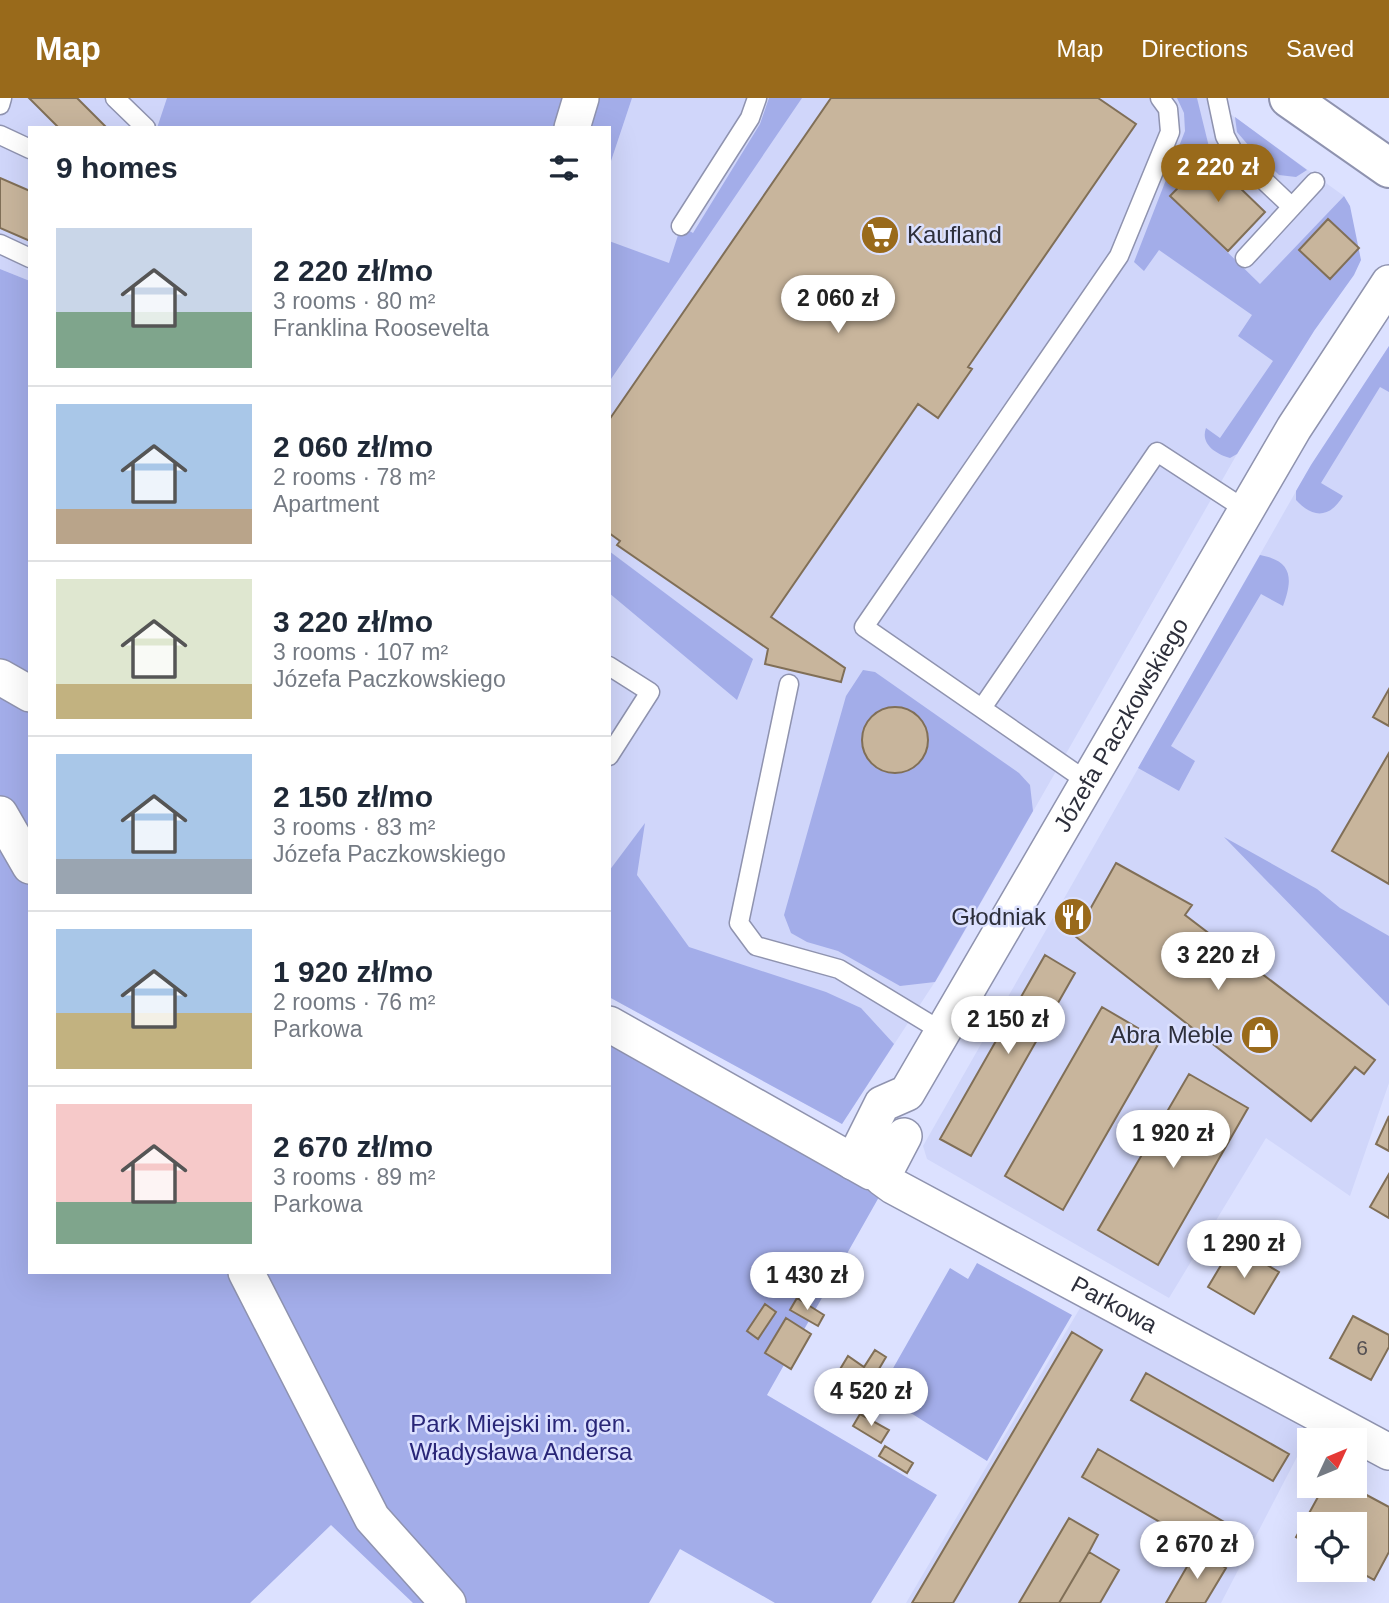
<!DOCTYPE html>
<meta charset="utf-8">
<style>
body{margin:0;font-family:Helvetica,sans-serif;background:#f6f6f7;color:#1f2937;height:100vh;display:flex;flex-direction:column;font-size:26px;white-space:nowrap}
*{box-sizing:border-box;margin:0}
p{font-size:23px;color:#747a83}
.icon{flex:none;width:38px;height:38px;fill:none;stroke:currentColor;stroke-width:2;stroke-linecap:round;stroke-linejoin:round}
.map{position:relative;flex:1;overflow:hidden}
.side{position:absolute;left:28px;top:28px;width:583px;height:1148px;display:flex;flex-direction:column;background:#fff;border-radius:0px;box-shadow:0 7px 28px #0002}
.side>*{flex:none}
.needle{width:46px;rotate:46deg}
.fabs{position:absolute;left:1297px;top:1330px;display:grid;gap:14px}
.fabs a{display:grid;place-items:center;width:70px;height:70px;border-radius:0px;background:#fff;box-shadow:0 7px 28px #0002;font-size:35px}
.price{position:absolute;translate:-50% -60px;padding:0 16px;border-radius:24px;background:#fff;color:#222;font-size:23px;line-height:46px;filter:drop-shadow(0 2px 4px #0008)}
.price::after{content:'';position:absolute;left:50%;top:42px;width:21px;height:16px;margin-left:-10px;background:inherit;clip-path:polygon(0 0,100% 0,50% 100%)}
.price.on{background:#996a1b;color:#fff}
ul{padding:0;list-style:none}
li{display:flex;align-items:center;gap:21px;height:175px;padding:0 28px}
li+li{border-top:2px solid #e0e1e3}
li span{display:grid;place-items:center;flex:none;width:196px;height:140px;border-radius:0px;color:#555}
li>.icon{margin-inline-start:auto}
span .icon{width:84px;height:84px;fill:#fffc;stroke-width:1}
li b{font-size:30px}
h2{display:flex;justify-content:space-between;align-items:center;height:84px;padding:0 28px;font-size:30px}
header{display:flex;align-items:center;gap:42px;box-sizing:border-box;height:98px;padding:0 35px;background:#996a1b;color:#fff}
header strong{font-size:33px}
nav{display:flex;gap:38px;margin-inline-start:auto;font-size:24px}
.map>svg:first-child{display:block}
.built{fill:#d0d6fa}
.green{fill:#a3ade9}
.building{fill:#c8b59c;stroke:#806f57;stroke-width:2}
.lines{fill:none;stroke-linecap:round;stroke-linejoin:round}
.lane-casing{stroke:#8f93af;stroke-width:21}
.street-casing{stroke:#8f93af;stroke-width:38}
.secondary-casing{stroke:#8f93af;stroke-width:42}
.lane{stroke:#fff;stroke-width:18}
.street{stroke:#fff;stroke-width:35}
.secondary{stroke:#fff;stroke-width:38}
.labels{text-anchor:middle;stroke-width:5;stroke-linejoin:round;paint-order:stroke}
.number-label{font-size:21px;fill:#545053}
.poi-label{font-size:24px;fill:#2d2f3b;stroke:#dce1ff;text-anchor:end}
.street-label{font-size:24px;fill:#2d2f3b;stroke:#dce1ff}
.park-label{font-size:24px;fill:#292678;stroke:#dce1ff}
</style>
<header>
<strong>Map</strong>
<nav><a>Map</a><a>Directions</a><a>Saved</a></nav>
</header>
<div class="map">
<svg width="1389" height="1505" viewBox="0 0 1389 1505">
<rect width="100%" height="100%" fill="#dce1ff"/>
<!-- built -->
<path class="built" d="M 0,0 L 179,0 L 204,30 L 30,30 L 30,183 L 0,171 Z
M 609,0 L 1208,0 L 1344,98 L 1261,186 L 1314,233 L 1237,356 L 942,873 L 842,1026 L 609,899 L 609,30 L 600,30 Z
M 1389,248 L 1389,985 L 1350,1098 L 1266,1040 L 1169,1200 L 927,1061 L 923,1048 L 1311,367 Z
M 1083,1205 L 1310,1334 L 1221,1505 L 906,1505 Z"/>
<!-- green -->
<path class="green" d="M 167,0 L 632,0 L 609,69 L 609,30 L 157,30 Z
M 769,0 L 802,0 L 609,284 L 609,143 L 669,165 L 681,128 L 693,135 L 760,26 Z
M 1177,0 L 1197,0 L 1209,49 L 1208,59 L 1170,98 L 1260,186 L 1344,98 L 1350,108 L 1361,162 L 1354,177 L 1314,233 L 1237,356 L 1230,360 C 1216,356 1200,346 1206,330 L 1220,340 L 1273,263 L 1238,238 L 1252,217 L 1159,152 L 1144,173 L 1134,164 L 1185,33 L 1184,15 Z
M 1235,19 L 1307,72 L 1296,79 L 1279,77 L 1249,48 L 1237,34 Z
M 0,171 L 30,183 L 30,1174 L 609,1174 L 609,948 L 614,946 L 879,1099 L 767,1297 L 937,1397 L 871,1505 L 775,1505 L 680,1451 L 649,1505 L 413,1505 L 331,1427 L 250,1505 L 0,1505 Z
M 1389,248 L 1389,294 L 1380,289 L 1321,385 L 1343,398 C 1330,420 1313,421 1296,402 L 1296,393 L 1311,367 Z
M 609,453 L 753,561 L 737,602 L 609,495 Z
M 1260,457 C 1293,463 1293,481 1283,508 L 1261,496 L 1171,648 L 1195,663 L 1179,693 L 1138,670 Z
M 863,572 L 875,574 L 1019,675 L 1030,687 L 1033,713 L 935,884 L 900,888 L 838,853 L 807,844 L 791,835 L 784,817 L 846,598 Z
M 645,725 L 637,777 L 689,849 L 826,894 L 861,910 L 894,946 L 842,1026 L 609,899 L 609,773 Z
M 1224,739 L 1317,791 L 1340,810 L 1389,838 L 1389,908 Z
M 977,1165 L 1072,1217 L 987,1363 L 879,1295 L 950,1170 L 968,1181 Z"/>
<!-- building -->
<path class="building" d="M 29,0 L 77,0 L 107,30 L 59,30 Z
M 831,0 L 1098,0 L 1136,26 L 968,269 L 972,271 L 938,320 L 918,306 L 771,519 L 845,570 L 841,584 L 765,566 L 768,551 L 617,447 L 620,443 L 609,435 L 609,322 Z
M 1208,59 L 1265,114 L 1228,153 L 1170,98 Z
M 0,80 L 30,93 L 30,143 L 0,130 Z
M 1328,121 L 1359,150 L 1330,181 L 1299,152 Z
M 1389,591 L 1389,628 L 1373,619 Z
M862 642a33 33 0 1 1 66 0a33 33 0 1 1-66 0Z
M 1389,655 L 1389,786 L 1332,753 Z
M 1116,765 L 1192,807 L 1185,817 L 1375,962 L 1364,976 L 1355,969 L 1311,1023 L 1075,838 Z
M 1076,804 L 1086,809 L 1074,831 L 1064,826 Z
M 1045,857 L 1075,875 L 971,1058 L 940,1041 Z
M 1102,909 L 1160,943 L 1063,1112 L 1005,1078 Z
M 1189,976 L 1248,1010 L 1158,1167 L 1098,1132 Z
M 1389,1018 L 1389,1053 L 1376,1046 Z
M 1389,1076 L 1389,1120 L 1370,1109 Z
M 1233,1147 L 1279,1174 L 1254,1216 L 1208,1189 Z
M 797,1200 L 824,1217 L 818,1228 L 790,1212 Z
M 765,1206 L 776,1214 L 758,1241 L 747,1233 Z
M 1353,1218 L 1389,1237 L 1389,1249 L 1371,1282 L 1330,1260 Z
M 786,1220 L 811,1236 L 791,1271 L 765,1255 Z
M 1072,1234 L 1102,1252 L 953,1505 L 912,1505 Z
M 875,1252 L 886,1259 L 856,1310 L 827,1293 L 848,1258 L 864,1269 Z
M 1146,1275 L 1289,1356 L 1273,1383 L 1131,1302 Z
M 860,1316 L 889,1332 L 881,1345 L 853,1328 Z
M 885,1348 L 913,1365 L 907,1375 L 879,1358 Z
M 1098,1351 L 1245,1436 L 1229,1464 L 1082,1379 Z
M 1324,1388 L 1331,1388 L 1340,1393 L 1343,1388 L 1350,1388 L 1389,1409 L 1389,1454 L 1374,1482 L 1354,1471 L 1354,1426 L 1309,1426 L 1309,1446 L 1296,1439 Z
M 1069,1420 L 1098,1437 L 1089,1454 L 1059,1505 L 1019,1505 Z
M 1196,1453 L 1226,1470 L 1205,1505 L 1166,1505 Z
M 1089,1454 L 1119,1472 L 1100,1505 L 1059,1505 Z"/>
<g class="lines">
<!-- lane casing -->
<g class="lane-casing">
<path id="lane" d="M 115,0 L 146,30
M 1217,0 L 1225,38 L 1233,53 L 1292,109
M 0,7 L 2,0
M 0,37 L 30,51
M 681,128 L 750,20 L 757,0
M 0,146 L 30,160
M 1245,160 L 1315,84
M 609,568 L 650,594 L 609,658
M 789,586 L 739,825 L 756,848 L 839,871 L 943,934
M 982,610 L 1157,354 L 1246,412
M 1088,684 L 864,529 L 1119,158 L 1170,34 L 1168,11 L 1160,0"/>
</g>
<!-- street casing -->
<g class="street-casing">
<g id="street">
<path d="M 572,30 L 581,0"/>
<path d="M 0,579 L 30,596"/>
<path d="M 0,716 L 30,768"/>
<path d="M 609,926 L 871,1074"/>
<path id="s1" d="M 904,1038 L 882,1080 L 893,1088 L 1389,1354"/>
<path id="s2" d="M 853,1064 L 882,1006 L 907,995 L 1294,330 L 1389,185"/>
<path d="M 246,1174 L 372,1420 L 448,1505"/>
</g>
</g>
<!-- secondary casing -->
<g class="secondary-casing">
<path id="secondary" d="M 1289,0 L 1389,70"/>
</g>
<!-- lane -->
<use href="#lane" class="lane"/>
<!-- street -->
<use href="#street" class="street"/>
<!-- secondary -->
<use href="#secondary" class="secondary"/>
</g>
<!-- icons -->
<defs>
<g id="supermarket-disc" transform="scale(2.0125)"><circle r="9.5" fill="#996a1b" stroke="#dce1ff"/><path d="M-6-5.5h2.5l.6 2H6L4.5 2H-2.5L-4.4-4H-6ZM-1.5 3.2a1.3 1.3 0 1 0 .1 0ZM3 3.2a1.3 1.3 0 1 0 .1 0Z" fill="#fff"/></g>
<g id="restaurant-disc" transform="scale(2.0125)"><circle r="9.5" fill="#996a1b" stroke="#dce1ff"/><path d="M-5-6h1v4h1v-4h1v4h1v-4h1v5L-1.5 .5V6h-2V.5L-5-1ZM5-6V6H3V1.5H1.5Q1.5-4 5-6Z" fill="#fff"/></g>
<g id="shop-disc" transform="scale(2.0125)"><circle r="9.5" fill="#996a1b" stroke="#dce1ff"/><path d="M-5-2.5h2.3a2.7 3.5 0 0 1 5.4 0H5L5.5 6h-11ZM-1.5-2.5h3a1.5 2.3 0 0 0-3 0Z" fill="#fff"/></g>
</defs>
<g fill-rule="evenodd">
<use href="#supermarket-disc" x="880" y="137"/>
<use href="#restaurant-disc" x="1073" y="819"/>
<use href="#shop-disc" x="1260" y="937"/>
</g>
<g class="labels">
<!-- number labels -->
<g class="number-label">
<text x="1362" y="1257">6</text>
</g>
<!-- poi labels -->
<g class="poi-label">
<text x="907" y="145" text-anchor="start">Kaufland</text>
<text x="1046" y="827">Głodniak</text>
<text x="1233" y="945">Abra Meble</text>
</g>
<!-- street labels -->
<g class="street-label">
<text dy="8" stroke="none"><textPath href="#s2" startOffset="518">Józefa Paczkowskiego</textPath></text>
<text dy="8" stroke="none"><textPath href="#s1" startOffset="312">Parkowa</textPath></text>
</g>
<!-- park labels -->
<g class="park-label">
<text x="521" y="1334">Park Miejski im. gen.<tspan x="521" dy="28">Władysława Andersa</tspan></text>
</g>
</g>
</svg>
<div class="fabs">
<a><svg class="needle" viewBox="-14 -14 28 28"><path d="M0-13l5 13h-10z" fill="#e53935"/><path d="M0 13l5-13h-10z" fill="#747a83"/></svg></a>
<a><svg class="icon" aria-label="locate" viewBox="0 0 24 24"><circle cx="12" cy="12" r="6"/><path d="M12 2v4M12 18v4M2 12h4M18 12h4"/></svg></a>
</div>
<b class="price on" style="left:1218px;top:106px">2 220 zł</b>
<b class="price" style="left:838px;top:237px">2 060 zł</b>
<b class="price" style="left:1218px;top:894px">3 220 zł</b>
<b class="price" style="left:1008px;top:958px">2 150 zł</b>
<b class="price" style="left:1173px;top:1072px">1 920 zł</b>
<b class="price" style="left:1244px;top:1182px">1 290 zł</b>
<b class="price" style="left:807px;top:1214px">1 430 zł</b>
<b class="price" style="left:871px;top:1330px">4 520 zł</b>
<b class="price" style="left:1197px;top:1483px">2 670 zł</b>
<section class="side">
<h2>9 homes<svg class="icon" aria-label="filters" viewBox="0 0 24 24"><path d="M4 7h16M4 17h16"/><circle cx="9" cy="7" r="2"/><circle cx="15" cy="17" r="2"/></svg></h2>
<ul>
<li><span style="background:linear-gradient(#c9d6e8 60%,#7fa58c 0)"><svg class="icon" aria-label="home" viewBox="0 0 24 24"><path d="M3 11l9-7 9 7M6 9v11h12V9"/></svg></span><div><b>2 220 zł/mo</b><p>3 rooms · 80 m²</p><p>Franklina Roosevelta</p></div></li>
<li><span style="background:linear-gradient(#a9c7e8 75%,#b9a48a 0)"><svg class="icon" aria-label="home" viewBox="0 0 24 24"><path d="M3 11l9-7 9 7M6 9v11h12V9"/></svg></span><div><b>2 060 zł/mo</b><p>2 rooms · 78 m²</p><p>Apartment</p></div></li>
<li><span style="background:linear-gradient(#dfe7d0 75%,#c2b280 0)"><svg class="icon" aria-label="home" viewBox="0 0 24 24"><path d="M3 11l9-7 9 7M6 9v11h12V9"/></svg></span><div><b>3 220 zł/mo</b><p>3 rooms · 107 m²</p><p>Józefa Paczkowskiego</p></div></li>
<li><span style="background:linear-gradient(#a9c7e8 75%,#9aa5b1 0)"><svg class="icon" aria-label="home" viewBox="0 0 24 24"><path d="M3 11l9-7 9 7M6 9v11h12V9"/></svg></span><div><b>2 150 zł/mo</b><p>3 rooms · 83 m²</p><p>Józefa Paczkowskiego</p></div></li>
<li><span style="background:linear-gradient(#a9c7e8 60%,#c2b280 0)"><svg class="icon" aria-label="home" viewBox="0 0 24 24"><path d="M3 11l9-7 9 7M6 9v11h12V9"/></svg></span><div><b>1 920 zł/mo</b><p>2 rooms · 76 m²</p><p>Parkowa</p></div></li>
<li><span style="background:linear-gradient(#f6c9c9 70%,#7fa58c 0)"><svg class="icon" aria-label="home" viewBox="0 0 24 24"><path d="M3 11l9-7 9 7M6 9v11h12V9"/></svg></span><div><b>2 670 zł/mo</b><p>3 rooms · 89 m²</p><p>Parkowa</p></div></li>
</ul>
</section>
</div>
